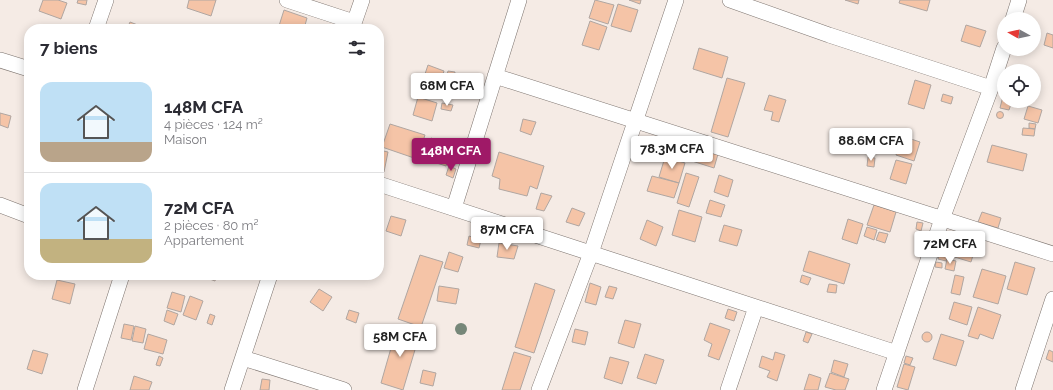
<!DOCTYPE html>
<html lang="fr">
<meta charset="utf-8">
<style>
body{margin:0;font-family:Raleway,sans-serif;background:#f7f7f7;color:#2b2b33;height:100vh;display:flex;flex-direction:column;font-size:15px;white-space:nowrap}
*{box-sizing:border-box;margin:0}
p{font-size:13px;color:#7c7c81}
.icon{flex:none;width:22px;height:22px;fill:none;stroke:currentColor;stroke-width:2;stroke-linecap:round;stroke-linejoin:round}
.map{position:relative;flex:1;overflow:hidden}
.drawer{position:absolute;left:24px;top:24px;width:360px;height:256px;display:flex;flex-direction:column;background:#fff;border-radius:16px;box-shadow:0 2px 10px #0003}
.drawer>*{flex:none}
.needle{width:26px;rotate:278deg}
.controls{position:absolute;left:997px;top:12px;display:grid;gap:8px}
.controls a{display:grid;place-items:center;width:44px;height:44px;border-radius:50%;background:#fff;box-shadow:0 2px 10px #0003;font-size:20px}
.price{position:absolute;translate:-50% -34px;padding:0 9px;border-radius:4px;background:#fff;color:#222;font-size:13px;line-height:26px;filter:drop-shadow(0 1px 2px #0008)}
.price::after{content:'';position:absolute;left:50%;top:24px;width:12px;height:9px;margin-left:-6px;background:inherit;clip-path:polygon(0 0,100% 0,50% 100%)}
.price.active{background:#9f1967;color:#fff}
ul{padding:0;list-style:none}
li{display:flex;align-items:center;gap:12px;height:100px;padding:0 16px}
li+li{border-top:1px solid #e1e1e2}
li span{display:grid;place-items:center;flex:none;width:112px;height:80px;border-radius:12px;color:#555}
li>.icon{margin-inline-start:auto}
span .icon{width:48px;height:48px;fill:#fffc;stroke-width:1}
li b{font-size:17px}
h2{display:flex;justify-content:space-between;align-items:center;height:48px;padding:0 16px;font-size:17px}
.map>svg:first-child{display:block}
.building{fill:#f5c4a7;stroke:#b0a6a1}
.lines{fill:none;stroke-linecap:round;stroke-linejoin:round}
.minor-casing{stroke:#7d746f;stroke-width:16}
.minor{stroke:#fff;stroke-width:15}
.tree{fill:#768779}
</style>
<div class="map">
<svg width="1053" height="390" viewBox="0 0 1053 390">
<rect width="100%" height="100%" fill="#f5ebe5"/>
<!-- building -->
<path class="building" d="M 43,0 L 58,0 L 67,3 L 61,19 L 39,11 Z
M 78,0 L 87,0 L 86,5 L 77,3 Z
M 189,0 L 216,0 L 211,16 L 187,8 Z
M 595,0 L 614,5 L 608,24 L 589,18 Z
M 629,0 L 641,0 L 640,4 Z
M 845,0 L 859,0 L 858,4 Z
M 900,0 L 930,0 L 927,11 L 899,3 Z
M 618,4 L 638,10 L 631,32 L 611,26 Z
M 284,10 L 307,18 L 304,29 L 278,29 Z
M 590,21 L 607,27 L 599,50 L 582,45 Z
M 130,22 L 148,29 L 127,29 Z
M 966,25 L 986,31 L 980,47 L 961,41 Z
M 1047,33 L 1053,35 L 1053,48 L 1044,45 Z
M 699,48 L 728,57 L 722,78 L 693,69 Z
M 428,65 L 444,71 L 435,97 L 419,92 Z
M 448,71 L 455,72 L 452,88 L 444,86 Z
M 727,78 L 745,83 L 728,137 L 711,132 Z
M 915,80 L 931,85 L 924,109 L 908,104 Z
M 943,94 L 953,97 L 951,104 L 941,101 Z
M 769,95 L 786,100 L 779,122 L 771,120 L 773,112 L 764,110 Z
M 1003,96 L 1004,101 L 1012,101 L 1009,110 L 1000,108 Z
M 418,97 L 437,103 L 432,121 L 413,115 Z
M 442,103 L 453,105 L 451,111 L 441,109 Z
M 1028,106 L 1042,110 L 1038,123 L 1024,119 Z
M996.5 115a3.5 3.5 0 1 1 7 0a3.5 3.5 0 1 1-7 0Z
M 0,113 L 11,116 L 8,128 L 0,125 Z
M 523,119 L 536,122 L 531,135 L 520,131 Z
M 1029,123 L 1036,124 L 1035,129 L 1029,128 Z
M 390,124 L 425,135 L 417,159 L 382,147 Z
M 1023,128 L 1035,129 L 1034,136 L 1022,135 Z
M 879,129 L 898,135 L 892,152 L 874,146 Z
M 902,136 L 920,142 L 914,161 L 896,155 Z
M 431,138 L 452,145 L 446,166 L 424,159 Z
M 992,145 L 1027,154 L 1023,171 L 987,162 Z
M 696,147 L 718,154 L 714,168 L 692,161 Z
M 379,150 L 388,152 L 384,172 L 379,171 Z
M 499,152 L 544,166 L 537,189 L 530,186 L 527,196 L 499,189 L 500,179 L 492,176 Z
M 665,157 L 685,163 L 679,183 L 659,177 Z
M 868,157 L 875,158 L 874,167 L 867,166 Z
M 896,160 L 912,164 L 906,184 L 890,179 Z
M 449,166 L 456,169 L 453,178 L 446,175 Z
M 686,173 L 699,177 L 689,207 L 677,203 Z
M 719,175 L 733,180 L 728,197 L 714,192 Z
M 652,176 L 679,183 L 674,198 L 647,191 Z
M 541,193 L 552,196 L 544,211 L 536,209 Z
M 710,200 L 725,205 L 721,217 L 706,213 Z
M 874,205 L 896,212 L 890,232 L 867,225 Z
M 572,208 L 585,213 L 579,226 L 566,222 Z
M 679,210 L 702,217 L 695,242 L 672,235 Z
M 982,212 L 1001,218 L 998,228 L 978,222 Z
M 391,216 L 406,220 L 401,236 L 386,231 Z
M 848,219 L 863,224 L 857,244 L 842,239 Z
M 647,220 L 663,227 L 656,246 L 640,239 Z
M 917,222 L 923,223 L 921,231 L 916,229 Z
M 724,225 L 742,230 L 737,246 L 719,241 Z
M 867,227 L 877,230 L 874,240 L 864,236 Z
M 879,232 L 888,234 L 885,243 L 876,240 Z
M 946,232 L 977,242 L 971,262 L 948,255 L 946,261 L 938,259 Z
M 469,236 L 481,240 L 479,248 L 467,245 Z
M 499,243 L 518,246 L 514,259 L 497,257 Z
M 809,251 L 850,264 L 844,284 L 803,271 Z
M 449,252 L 463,257 L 458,272 L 444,268 Z
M 420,255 L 443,262 L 421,327 L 398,319 Z
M 947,259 L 956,261 L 954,271 L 945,269 Z
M 936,262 L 942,263 L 942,268 L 935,267 Z
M 1015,262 L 1035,268 L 1027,295 L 1007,289 Z
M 982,269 L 1006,276 L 998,304 L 973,297 Z
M 199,275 L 217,275 L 215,281 Z
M 802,275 L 811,278 L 808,285 L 800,282 Z
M 955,275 L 964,277 L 960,295 L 951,293 Z
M 57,280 L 75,284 L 70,304 L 52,299 Z
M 535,283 L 555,290 L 534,353 L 515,347 Z
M 590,283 L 601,287 L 596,305 L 585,302 Z
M 829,284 L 837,285 L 836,293 L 827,292 Z
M 439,286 L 459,289 L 456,304 L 437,301 Z
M 609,286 L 617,288 L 613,299 L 605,297 Z
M 319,289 L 332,297 L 323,311 L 310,302 Z
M 172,292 L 185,296 L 181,312 L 167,308 Z
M 190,296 L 203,301 L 196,320 L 183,315 Z
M 954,302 L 972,307 L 967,325 L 949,319 Z
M 978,307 L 1001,315 L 993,339 L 980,334 L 978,339 L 968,336 Z
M 728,309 L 737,312 L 734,321 L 725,318 Z
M 167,310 L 178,314 L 174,325 L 164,321 Z
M 349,310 L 359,313 L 356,323 L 346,319 Z
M 210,314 L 215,316 L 212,325 L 207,323 Z
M 625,320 L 641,324 L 634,348 L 618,343 Z
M 710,323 L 730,330 L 719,360 L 708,356 L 712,344 L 704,340 Z
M 124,324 L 134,326 L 131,340 L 121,338 Z
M 135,326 L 146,329 L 143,343 L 132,341 Z
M 397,327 L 420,333 L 403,390 L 381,383 Z
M 575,329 L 588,332 L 585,345 L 572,342 Z
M922 337a5 5 0 1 1 10 0a5 5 0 1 1-10 0Z
M 806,332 L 812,334 L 808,343 L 803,341 Z
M 148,334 L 167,340 L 163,354 L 144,349 Z
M 941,334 L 964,341 L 956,366 L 933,359 Z
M 33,350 L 48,354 L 42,374 L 27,369 Z
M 1049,350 L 1053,352 L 1053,362 L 1046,359 Z
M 514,352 L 531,357 L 520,390 L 502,390 Z
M 775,352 L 785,355 L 777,381 L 767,377 L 770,371 L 759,367 L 762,356 L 773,360 Z
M 645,354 L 664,360 L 656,384 L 637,378 Z
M 159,356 L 163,358 L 160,366 L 156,365 Z
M 906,356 L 913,358 L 910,365 L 904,363 Z
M 610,357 L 629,362 L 622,384 L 604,378 Z
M 834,360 L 848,364 L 844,377 L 831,372 Z
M 904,364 L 915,367 L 908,390 L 897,387 Z
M 423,370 L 436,373 L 433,386 L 420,383 Z
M 830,373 L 849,379 L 845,390 L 836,390 L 825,387 Z
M 809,374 L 821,378 L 818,390 L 804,390 Z
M 134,376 L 152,382 L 149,390 L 130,390 Z
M 262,379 L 270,380 L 269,390 L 260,390 Z"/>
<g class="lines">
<!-- minor casing -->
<g class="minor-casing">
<path id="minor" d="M 287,0 L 354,22
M 730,0 L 829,35 L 991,88
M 1013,19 L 1019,0
M 96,29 L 106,0
M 352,29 L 362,0
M 0,60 L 29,69
M 495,76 L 1053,254
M 379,184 L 897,353
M 0,205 L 29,216
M 454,208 L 519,0
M 243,358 L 344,390
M 85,390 L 122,275
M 232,390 L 270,275
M 539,390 L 591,253 L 676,0
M 728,390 L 756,307
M 884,390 L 942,219 L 991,88 L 1004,48
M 1023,390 L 1053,299"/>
</g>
<!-- minor -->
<use href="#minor" class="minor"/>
</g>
<!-- trees -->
<circle class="tree" cx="461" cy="329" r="6"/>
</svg>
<div class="controls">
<a><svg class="needle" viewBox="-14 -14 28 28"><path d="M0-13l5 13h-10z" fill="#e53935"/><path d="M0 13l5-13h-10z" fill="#7c7c81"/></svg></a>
<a><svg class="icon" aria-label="locate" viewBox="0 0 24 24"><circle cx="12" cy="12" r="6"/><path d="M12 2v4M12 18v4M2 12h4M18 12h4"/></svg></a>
</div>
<b class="price" style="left:447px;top:107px">68M CFA</b>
<b class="price" style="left:871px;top:162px">88.6M CFA</b>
<b class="price" style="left:672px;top:170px">78.3M CFA</b>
<b class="price active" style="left:451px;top:172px">148M CFA</b>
<b class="price" style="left:507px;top:251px">87M CFA</b>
<b class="price" style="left:950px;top:265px">72M CFA</b>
<b class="price" style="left:400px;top:358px">58M CFA</b>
<section class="drawer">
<h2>7 biens<svg class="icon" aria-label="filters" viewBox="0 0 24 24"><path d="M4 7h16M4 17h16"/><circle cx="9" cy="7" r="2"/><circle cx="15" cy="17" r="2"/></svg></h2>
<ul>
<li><span style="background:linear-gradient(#bfe0f5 75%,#b9a48a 0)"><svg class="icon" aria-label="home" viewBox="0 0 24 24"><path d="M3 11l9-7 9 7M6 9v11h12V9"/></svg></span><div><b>148M CFA</b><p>4 pièces · 124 m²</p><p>Maison</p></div></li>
<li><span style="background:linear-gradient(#bfe0f5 70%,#c2b280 0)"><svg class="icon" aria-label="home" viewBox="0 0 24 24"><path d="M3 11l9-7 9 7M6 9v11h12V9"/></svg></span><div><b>72M CFA</b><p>2 pièces · 80 m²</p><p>Appartement</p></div></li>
</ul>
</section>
</div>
